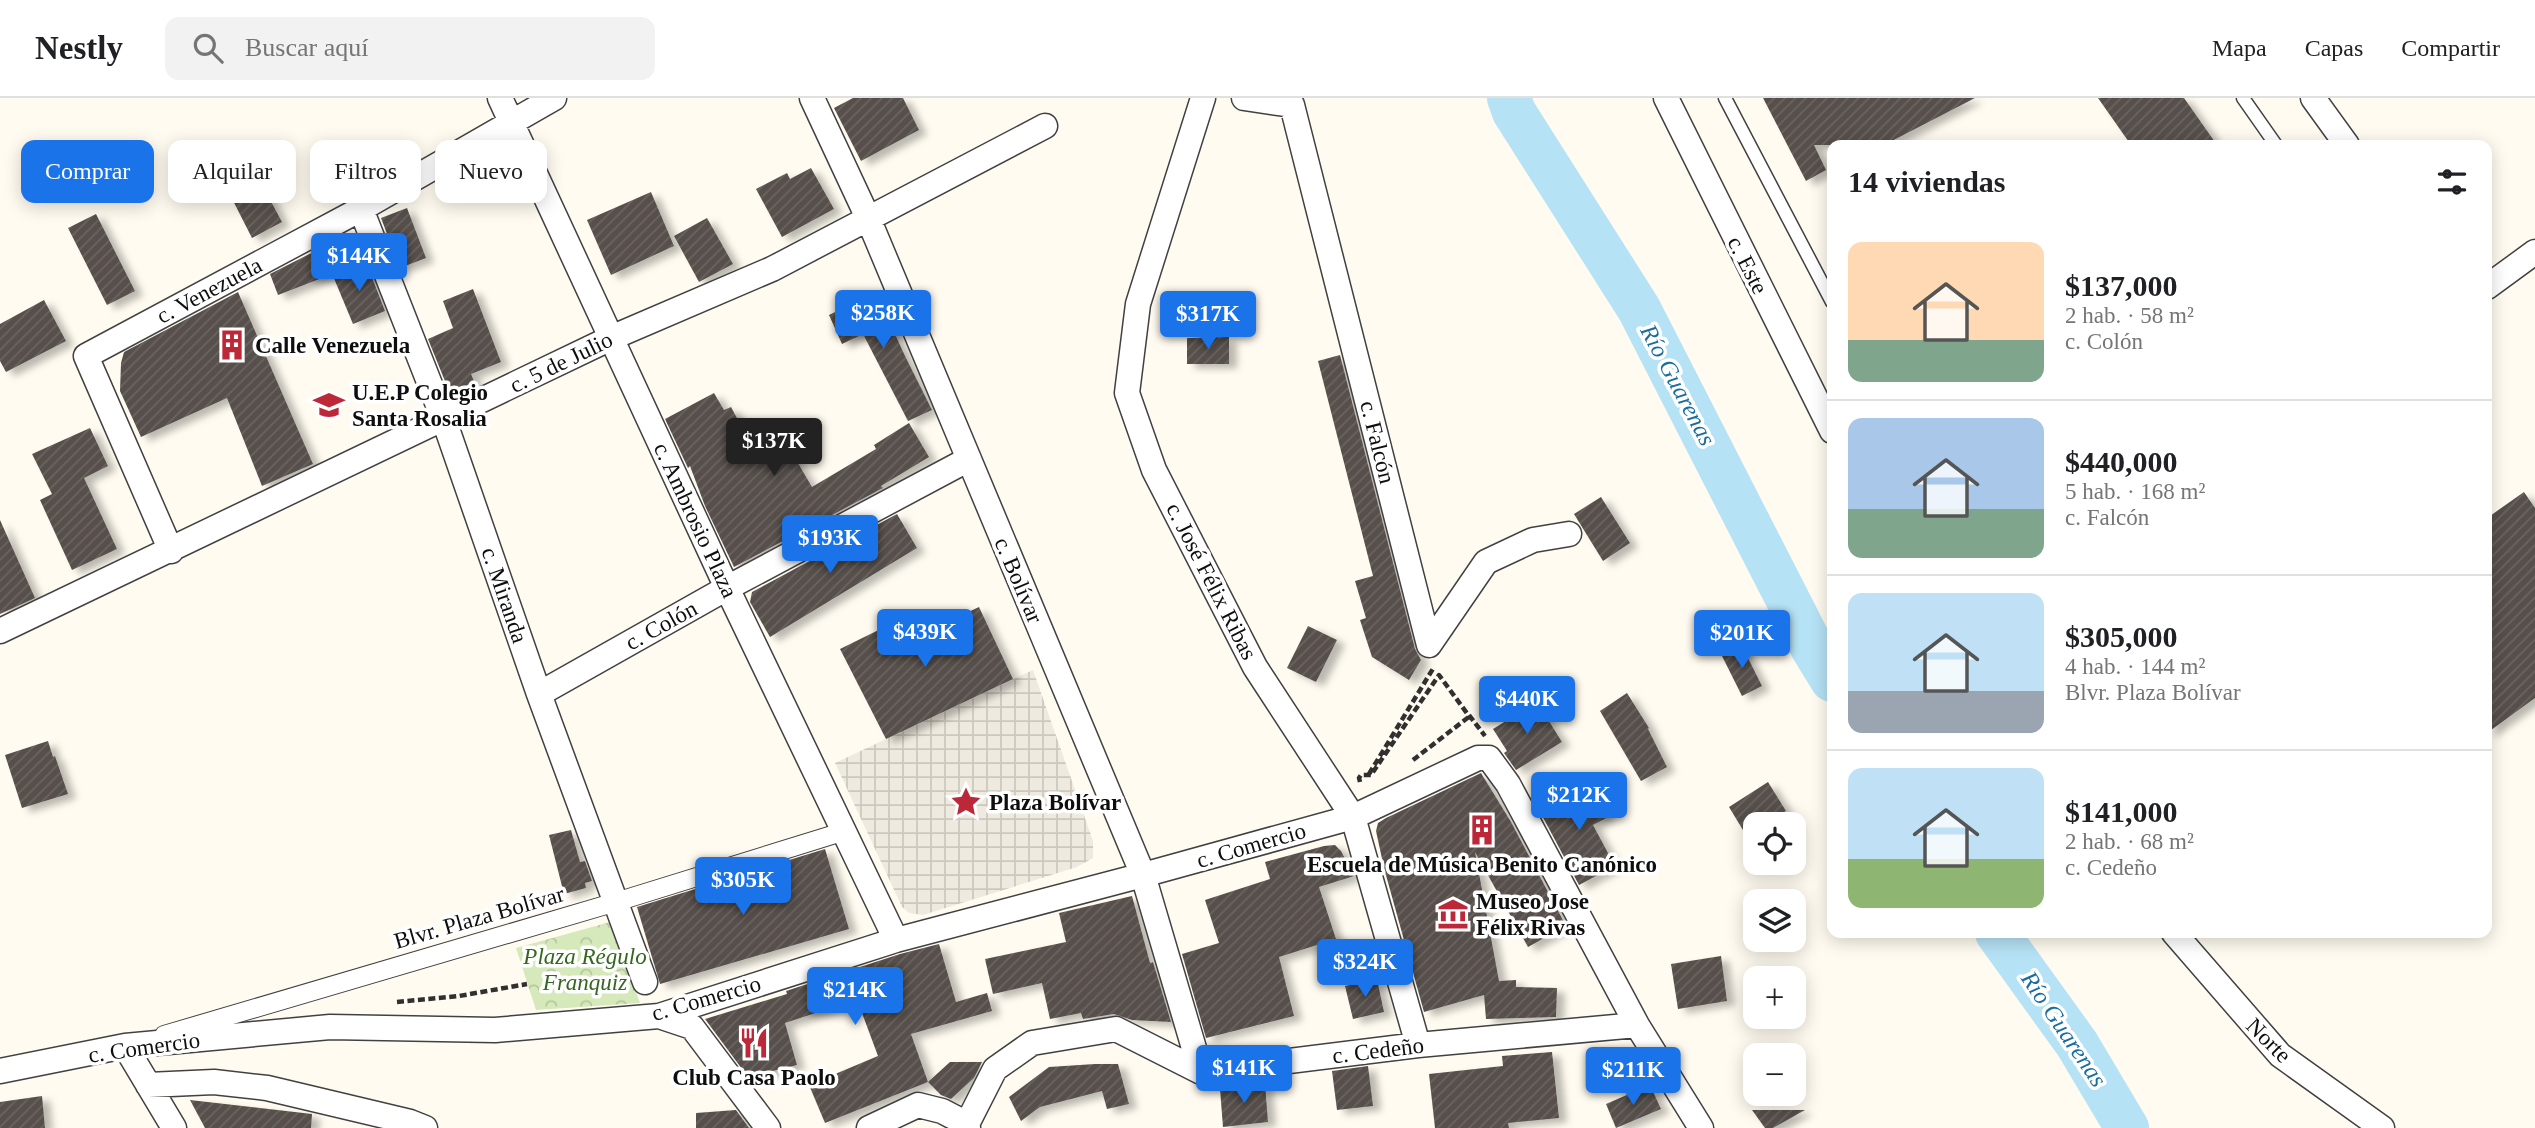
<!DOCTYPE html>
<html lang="es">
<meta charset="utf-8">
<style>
body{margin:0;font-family:"Times New Roman",serif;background:#f2f2f2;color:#202124;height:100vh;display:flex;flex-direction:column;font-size:26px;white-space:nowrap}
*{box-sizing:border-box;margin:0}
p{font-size:23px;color:#757577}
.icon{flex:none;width:38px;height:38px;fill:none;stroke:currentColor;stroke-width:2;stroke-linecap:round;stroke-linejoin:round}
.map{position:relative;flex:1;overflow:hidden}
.panel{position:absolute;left:1827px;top:42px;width:665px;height:798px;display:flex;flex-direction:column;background:#fff;border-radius:14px;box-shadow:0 4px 18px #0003}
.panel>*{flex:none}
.banner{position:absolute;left:21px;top:42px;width:665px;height:63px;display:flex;gap:14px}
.tools{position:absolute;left:1743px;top:714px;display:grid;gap:14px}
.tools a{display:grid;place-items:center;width:63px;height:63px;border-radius:14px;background:#fff;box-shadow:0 4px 18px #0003;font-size:35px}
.price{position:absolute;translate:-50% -60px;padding:0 16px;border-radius:7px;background:#1a73e8;color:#fff;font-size:23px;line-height:46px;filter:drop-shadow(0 2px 4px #0008)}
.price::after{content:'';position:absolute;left:50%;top:42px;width:21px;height:16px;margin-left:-10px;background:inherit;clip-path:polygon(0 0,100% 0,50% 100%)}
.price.active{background:#222;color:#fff}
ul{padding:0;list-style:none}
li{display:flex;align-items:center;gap:21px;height:175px;padding:0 21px}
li+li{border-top:2px solid #e0e0e0}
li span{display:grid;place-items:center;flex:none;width:196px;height:140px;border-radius:14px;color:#555}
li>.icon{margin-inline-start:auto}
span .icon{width:84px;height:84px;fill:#fffc;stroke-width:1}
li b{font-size:30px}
h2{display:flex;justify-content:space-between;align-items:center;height:84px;padding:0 21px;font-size:30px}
.tag{padding:0 24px;border-radius:14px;background:#fff;box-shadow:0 4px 18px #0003;font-size:24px;line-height:63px}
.tag.active{background:#1a73e8;color:#fff}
header{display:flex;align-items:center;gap:42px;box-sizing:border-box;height:98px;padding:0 35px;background:#fff;border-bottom:2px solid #e0e0e0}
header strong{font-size:33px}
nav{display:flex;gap:38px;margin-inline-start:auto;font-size:24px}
.search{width:490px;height:63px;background:#f2f2f2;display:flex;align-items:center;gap:18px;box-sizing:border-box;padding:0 24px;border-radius:14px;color:#757577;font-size:26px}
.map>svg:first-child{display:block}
.park{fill:url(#park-crowns)}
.plaza{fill:url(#plaza-grid)}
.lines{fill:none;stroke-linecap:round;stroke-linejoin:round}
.river{stroke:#b6e2f5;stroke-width:44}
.building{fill:url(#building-hatch);filter:url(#shadow)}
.service-casing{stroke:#414141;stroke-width:15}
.pedestrian-casing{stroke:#414141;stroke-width:20}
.minor-casing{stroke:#414141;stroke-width:27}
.path{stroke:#303030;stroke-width:4.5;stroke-dasharray:7 3.5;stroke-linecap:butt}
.service{stroke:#fff;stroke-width:12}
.pedestrian{stroke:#fff;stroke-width:18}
.minor{stroke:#fff;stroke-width:24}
.labels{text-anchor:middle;stroke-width:7;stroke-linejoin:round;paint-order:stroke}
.street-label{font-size:23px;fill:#0e0e0e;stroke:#fff}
.poi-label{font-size:23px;font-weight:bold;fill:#0e0e0e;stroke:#fff;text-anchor:start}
.park-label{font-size:23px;font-style:italic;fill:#33661f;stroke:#fff}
.water-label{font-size:24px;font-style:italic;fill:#196d9f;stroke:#fff}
</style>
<header>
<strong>Nestly</strong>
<div class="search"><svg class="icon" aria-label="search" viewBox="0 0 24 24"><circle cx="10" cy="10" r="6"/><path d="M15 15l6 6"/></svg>Buscar aquí</div>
<nav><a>Mapa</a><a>Capas</a><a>Compartir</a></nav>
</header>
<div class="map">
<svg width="2535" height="1030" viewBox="0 0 2535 1030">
<defs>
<pattern id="park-crowns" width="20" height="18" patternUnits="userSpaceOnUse" patternTransform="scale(1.75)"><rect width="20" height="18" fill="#d6e9ba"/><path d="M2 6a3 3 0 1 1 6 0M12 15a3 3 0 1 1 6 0" fill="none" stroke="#b6c79f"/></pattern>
<pattern id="plaza-grid" width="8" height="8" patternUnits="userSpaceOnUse" patternTransform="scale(1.75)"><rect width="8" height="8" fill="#efeadf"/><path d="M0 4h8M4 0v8" fill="none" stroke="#ccc8be"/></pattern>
<pattern id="building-hatch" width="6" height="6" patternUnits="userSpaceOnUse" patternTransform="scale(1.75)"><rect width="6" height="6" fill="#574f4b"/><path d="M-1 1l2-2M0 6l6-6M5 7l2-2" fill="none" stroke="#6a6461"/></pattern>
<filter id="shadow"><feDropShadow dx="8" dy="4.5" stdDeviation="3.5" flood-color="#0004"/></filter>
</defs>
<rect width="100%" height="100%" fill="#fffbf0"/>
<!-- park -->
<path class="park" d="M 610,824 L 640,905 L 536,912 L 516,850 Z"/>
<!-- plaza -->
<path class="plaza" d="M 1033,572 L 1093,743 L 1093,760 L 1077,769 L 923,817 L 909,815 L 902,809 L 835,665 Z"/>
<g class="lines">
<!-- river -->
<path class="river" d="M 1509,0 L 1514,14 L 1639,211 L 1813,551 L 1832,582
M 1997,835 L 2077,946 L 2127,1030"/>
</g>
<!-- building -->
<path class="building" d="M 853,0 L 903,0 L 919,32 L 861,63 L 834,10 Z
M 1763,0 L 1975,0 L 1884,47 L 1814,47 L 1826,72 L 1806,83 Z
M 2098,0 L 2184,0 L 2217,47 L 2131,47 Z
M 253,70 L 282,124 L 252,140 L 224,85 Z
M 811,70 L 834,111 L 782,139 L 756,91 L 787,75 L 790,81 Z
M 651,94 L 674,148 L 611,177 L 587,122 Z
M 407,110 L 426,160 L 400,170 L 381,120 Z
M 96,116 L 135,193 L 107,207 L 68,130 Z
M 707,120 L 733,166 L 699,184 L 674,138 Z
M 337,142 L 348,170 L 278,197 L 270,176 Z
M 366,164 L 385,213 L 353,226 L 333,178 Z
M 473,191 L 501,264 L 471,276 L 476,288 L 451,298 L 428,241 L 453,230 L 443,203 Z
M 879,193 L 893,222 L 889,223 L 905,258 L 932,312 L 908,323 L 863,236 L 842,246 L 829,217 Z
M 238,194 L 313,366 L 262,388 L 227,300 L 141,339 L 120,293 L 121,265 L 124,254 Z
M 44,202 L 66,243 L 6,274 L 0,263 L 0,226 Z
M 1229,239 L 1229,266 L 1187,266 L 1187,240 Z
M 1340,257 L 1415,551 L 1421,562 L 1409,582 L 1372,559 L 1360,522 L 1366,520 L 1355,483 L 1373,478 L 1318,263 Z
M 714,295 L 724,312 L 731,309 L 752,348 L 778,331 L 812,389 L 876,351 L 874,347 L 909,325 L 929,359 L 881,388 L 883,390 L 734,469 L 705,408 L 690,368 L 688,370 L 665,321 Z
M 90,330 L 108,368 L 84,380 L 117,451 L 72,472 L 40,402 L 52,396 L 32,356 Z
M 2524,394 L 2535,410 L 2535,600 L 2487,635 L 2487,420 Z
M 1601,399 L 1630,445 L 1603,463 L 1574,416 Z
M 897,416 L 917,450 L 770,539 L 750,504 L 752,494 Z
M 0,422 L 35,500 L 0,516 Z
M 979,509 L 1013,581 L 886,641 L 840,551 L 907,518 L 917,538 Z
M 1308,528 L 1337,542 L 1316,584 L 1287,570 Z
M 1741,546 L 1762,588 L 1742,598 L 1721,556 Z
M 1627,595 L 1649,630 L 1648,631 L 1667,669 L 1641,683 L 1600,613 Z
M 1537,604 L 1562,644 L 1516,672 L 1504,655 L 1507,653 L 1493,631 Z
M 48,643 L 53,659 L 55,658 L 68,696 L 22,710 L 5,657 Z
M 1481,675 L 1511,724 L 1566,828 L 1528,849 L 1475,754 L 1499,883 L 1516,882 L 1516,889 L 1557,890 L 1556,919 L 1486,921 L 1484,897 L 1424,914 L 1384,770 L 1376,733 L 1378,725 L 1386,720 Z
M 1590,684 L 1608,719 L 1593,727 L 1615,768 L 1579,787 L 1538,710 Z
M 1768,684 L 1786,713 L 1764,726 L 1755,726 L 1755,732 L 1746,737 L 1729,709 Z
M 571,732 L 580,764 L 585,763 L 592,783 L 585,785 L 586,790 L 564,796 L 549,737 Z
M 1335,747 L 1341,753 L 1354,778 L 1319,789 L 1336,841 L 1279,859 L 1294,918 L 1206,940 L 1182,856 L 1219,845 L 1205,802 L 1270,781 L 1265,764 L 1324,748 Z
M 825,751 L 849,831 L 660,886 L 637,809 Z
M 1132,798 L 1150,865 L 1153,864 L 1171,924 L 1132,922 L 1114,916 L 1083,921 L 1081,915 L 1050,921 L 1042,885 L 993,896 L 985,861 L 1066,844 L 1059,815 Z
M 939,846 L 956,904 L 987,895 L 992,913 L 911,936 L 928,984 L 825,1025 L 809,987 L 878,958 L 859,907 L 843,906 L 785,925 L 797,967 L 748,979 L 705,921 L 787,896 L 786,893 L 900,856 Z
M 1721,858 L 1727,903 L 1678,911 L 1671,866 Z
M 1377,881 L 1384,914 L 1353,921 L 1345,888 Z
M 1552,954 L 1559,1020 L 1508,1025 L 1509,1030 L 1435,1030 L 1429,976 L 1503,968 L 1502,958 Z
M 950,964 L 982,964 L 974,980 L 951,1001 L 941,997 L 928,984 Z
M 1095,966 L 1118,966 L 1129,1006 L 1107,1011 L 1102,993 L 1040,1009 L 1021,1023 L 1009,999 L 1049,969 Z
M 1368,968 L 1373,1008 L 1337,1012 L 1332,973 Z
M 1265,986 L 1268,1024 L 1223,1029 L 1220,991 Z
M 1650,987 L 1661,1011 L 1616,1030 L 1606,1006 Z
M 42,998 L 45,1030 L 0,1030 L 0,1004 Z
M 190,1002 L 312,1016 L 311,1030 L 205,1030 Z
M 736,1012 L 749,1030 L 696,1030 L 696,1015 Z
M 1752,1012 L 1805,1012 L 1773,1030 L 1765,1030 Z"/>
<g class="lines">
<!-- service casing -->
<g class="service-casing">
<path id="service" d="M 1725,0 L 1832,204
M 2243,0 L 2276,47"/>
</g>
<!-- pedestrian casing -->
<g class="pedestrian-casing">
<path id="pedestrian" d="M 164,937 L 616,804 L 845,733"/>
</g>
<!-- minor casing -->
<g class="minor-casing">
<path id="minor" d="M 500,0 L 727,490 L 896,842
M 812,0 L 868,120 L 1143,777 L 1201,974
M 1203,0 L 1138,206 L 1127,295 L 1154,372 L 1255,569 L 1353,719 L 1418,947
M 1244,0 L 1292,7 L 1429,547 L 1486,464 L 1533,442 L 1569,436
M 1666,0 L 1832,333
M 2313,0 L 2347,47
M 361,111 L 444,322 L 539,596 L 645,884
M 2487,189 L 2535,154
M 171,453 L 86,258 L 361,111 L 554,0
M 0,533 L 611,240 L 772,171 L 1045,28
M 539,596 L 727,490 L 969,361
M 2174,835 L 2280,957 L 2382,1030
M 659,918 L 692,929 L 768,1030
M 125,948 L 174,1030
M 0,973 L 125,948 L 330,929 L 495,932 L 659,918 L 896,842 L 1143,777 L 1353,719 L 1478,660 L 1489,660 L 1508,686 L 1637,927 L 1701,1030
M 148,987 L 214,984 L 267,990 L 410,1024 L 425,1030
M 869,1030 L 918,1007 L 942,1013 L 967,1026
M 968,1030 L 967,1026 L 995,971 L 1032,945 L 1116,931 L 1201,974 L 1418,947 L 1637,927"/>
</g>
<!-- path -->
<path class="path" d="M 1469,617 L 1485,638
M 1413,662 L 1470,618
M 1369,676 L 1434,569
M 1360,684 L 1359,680 L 1361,677 L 1371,677 L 1439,577 L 1469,618
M 397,904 L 459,898 L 527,886"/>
<!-- service -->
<use href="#service" class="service"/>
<!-- pedestrian -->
<use href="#pedestrian" class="pedestrian"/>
<!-- minor -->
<use href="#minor" class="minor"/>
</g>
<!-- icons -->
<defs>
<g id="building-bare" transform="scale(2.415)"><path d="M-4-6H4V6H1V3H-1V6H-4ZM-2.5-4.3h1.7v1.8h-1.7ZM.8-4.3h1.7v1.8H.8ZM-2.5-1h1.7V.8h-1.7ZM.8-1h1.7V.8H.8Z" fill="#bd2839" stroke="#fff" stroke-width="2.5" paint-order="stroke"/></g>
<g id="school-bare" transform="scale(2.415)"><path d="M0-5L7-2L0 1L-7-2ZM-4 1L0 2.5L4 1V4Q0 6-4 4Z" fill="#bd2839" stroke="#fff" stroke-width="2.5" paint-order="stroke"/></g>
<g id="sight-bare" transform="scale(2.415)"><path d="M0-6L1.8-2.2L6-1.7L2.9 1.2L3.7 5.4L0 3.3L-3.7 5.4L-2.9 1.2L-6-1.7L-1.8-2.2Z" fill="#bd2839" stroke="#fff" stroke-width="2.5" paint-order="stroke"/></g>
<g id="museum-bare" transform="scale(2.415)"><path d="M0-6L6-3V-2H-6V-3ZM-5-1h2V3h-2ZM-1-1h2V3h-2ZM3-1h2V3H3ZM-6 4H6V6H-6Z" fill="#bd2839" stroke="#fff" stroke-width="2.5" paint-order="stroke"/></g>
<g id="restaurant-bare" transform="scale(2.415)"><path d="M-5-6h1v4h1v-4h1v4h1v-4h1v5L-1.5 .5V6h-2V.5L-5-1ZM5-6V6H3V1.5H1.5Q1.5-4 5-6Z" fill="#bd2839" stroke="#fff" stroke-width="2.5" paint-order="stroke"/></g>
</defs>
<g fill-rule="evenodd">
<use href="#building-bare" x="232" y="247"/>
<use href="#school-bare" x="329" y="307"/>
<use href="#sight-bare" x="966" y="704"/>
<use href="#building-bare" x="1482" y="732"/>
<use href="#museum-bare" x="1453" y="816"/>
<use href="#restaurant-bare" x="754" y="945"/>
</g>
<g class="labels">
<!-- street labels -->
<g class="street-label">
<text transform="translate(1748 167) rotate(63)" y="8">c. Este</text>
<text transform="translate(209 192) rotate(-28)" y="8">c. Venezuela</text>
<text transform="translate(561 264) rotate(-26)" y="8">c. 5 de Julio</text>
<text transform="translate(1378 344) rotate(76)" y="8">c. Falcón</text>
<text transform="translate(696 422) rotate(65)" y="8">c. Ambrosio Plaza</text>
<text transform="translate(1019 482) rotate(67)" y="8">c. Bolívar</text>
<text transform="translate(1212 483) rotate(63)" y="8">c. José Félix Ribas</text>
<text transform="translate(505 497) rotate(71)" y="8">c. Miranda</text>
<text transform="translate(661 527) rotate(-29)" y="8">c. Colón</text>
<text transform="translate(1251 747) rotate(-16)" y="8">c. Comercio</text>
<text transform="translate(479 819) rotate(-16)" y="8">Blvr. Plaza Bolívar</text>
<text transform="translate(706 900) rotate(-16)" y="8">c. Comercio</text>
<text transform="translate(2269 942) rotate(45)" y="8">Norte</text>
<text transform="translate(144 949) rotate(-8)" y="8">c. Comercio</text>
<text transform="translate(1378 952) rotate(-7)" y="8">c. Cedeño</text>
</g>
<!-- poi labels -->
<g class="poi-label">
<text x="255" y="255">Calle Venezuela</text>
<text x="352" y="302">U.E.P Colegio<tspan x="352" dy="26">Santa Rosalia</tspan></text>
<text x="989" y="712">Plaza Bolívar</text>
<text x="1482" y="774" text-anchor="middle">Escuela de Música Benito Canónico</text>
<text x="1476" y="811">Museo Jose<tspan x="1476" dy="26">Félix Rivas</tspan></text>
<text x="754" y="987" text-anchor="middle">Club Casa Paolo</text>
</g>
<!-- park labels -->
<g class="park-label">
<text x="585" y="866">Plaza Régulo<tspan x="585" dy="26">Franquiz</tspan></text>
</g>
<!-- water labels -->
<g class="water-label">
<text transform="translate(1678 287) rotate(62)" y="8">Río Guarenas</text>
<text transform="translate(2064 931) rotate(56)" y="8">Río Guarenas</text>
</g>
</g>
</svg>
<div class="tools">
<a><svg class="icon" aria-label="locate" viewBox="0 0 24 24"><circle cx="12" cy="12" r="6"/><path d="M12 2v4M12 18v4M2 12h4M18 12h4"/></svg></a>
<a><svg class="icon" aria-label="layers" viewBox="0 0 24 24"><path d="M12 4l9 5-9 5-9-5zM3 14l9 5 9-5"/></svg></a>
<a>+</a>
<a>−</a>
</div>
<b class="price" style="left:359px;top:195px">$144K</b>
<b class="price" style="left:883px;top:252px">$258K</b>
<b class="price" style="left:1208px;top:253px">$317K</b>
<b class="price active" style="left:774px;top:380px">$137K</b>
<b class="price" style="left:830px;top:477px">$193K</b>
<b class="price" style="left:925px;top:571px">$439K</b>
<b class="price" style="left:1742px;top:572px">$201K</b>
<b class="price" style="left:1527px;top:638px">$440K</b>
<b class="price" style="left:1579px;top:734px">$212K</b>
<b class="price" style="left:743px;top:819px">$305K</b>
<b class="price" style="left:1365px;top:901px">$324K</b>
<b class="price" style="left:855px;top:929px">$214K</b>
<b class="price" style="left:1244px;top:1007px">$141K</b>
<b class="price" style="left:1633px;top:1009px">$211K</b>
<div class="banner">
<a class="tag active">Comprar</a>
<a class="tag">Alquilar</a>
<a class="tag">Filtros</a>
<a class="tag">Nuevo</a>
</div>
<section class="panel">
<h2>14 viviendas<svg class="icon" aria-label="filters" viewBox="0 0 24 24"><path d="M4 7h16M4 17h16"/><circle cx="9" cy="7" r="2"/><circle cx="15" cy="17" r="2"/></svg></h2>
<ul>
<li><span style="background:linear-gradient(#ffd9b3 70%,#7fa58c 0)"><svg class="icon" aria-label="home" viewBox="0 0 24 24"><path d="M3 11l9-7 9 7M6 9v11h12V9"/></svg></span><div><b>$137,000</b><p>2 hab. · 58 m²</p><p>c. Colón</p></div></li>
<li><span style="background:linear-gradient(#a9c7e8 65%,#7fa58c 0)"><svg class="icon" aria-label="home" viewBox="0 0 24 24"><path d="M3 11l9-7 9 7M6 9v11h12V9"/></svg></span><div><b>$440,000</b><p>5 hab. · 168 m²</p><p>c. Falcón</p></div></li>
<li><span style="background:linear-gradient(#bfe0f5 70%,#9aa5b1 0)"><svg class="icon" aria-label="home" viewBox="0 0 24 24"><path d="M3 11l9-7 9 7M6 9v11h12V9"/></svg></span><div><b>$305,000</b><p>4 hab. · 144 m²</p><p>Blvr. Plaza Bolívar</p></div></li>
<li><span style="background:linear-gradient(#bfe0f5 65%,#8fb573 0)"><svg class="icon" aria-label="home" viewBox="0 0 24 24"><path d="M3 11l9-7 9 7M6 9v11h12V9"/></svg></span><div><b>$141,000</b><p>2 hab. · 68 m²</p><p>c. Cedeño</p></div></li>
</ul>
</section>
</div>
